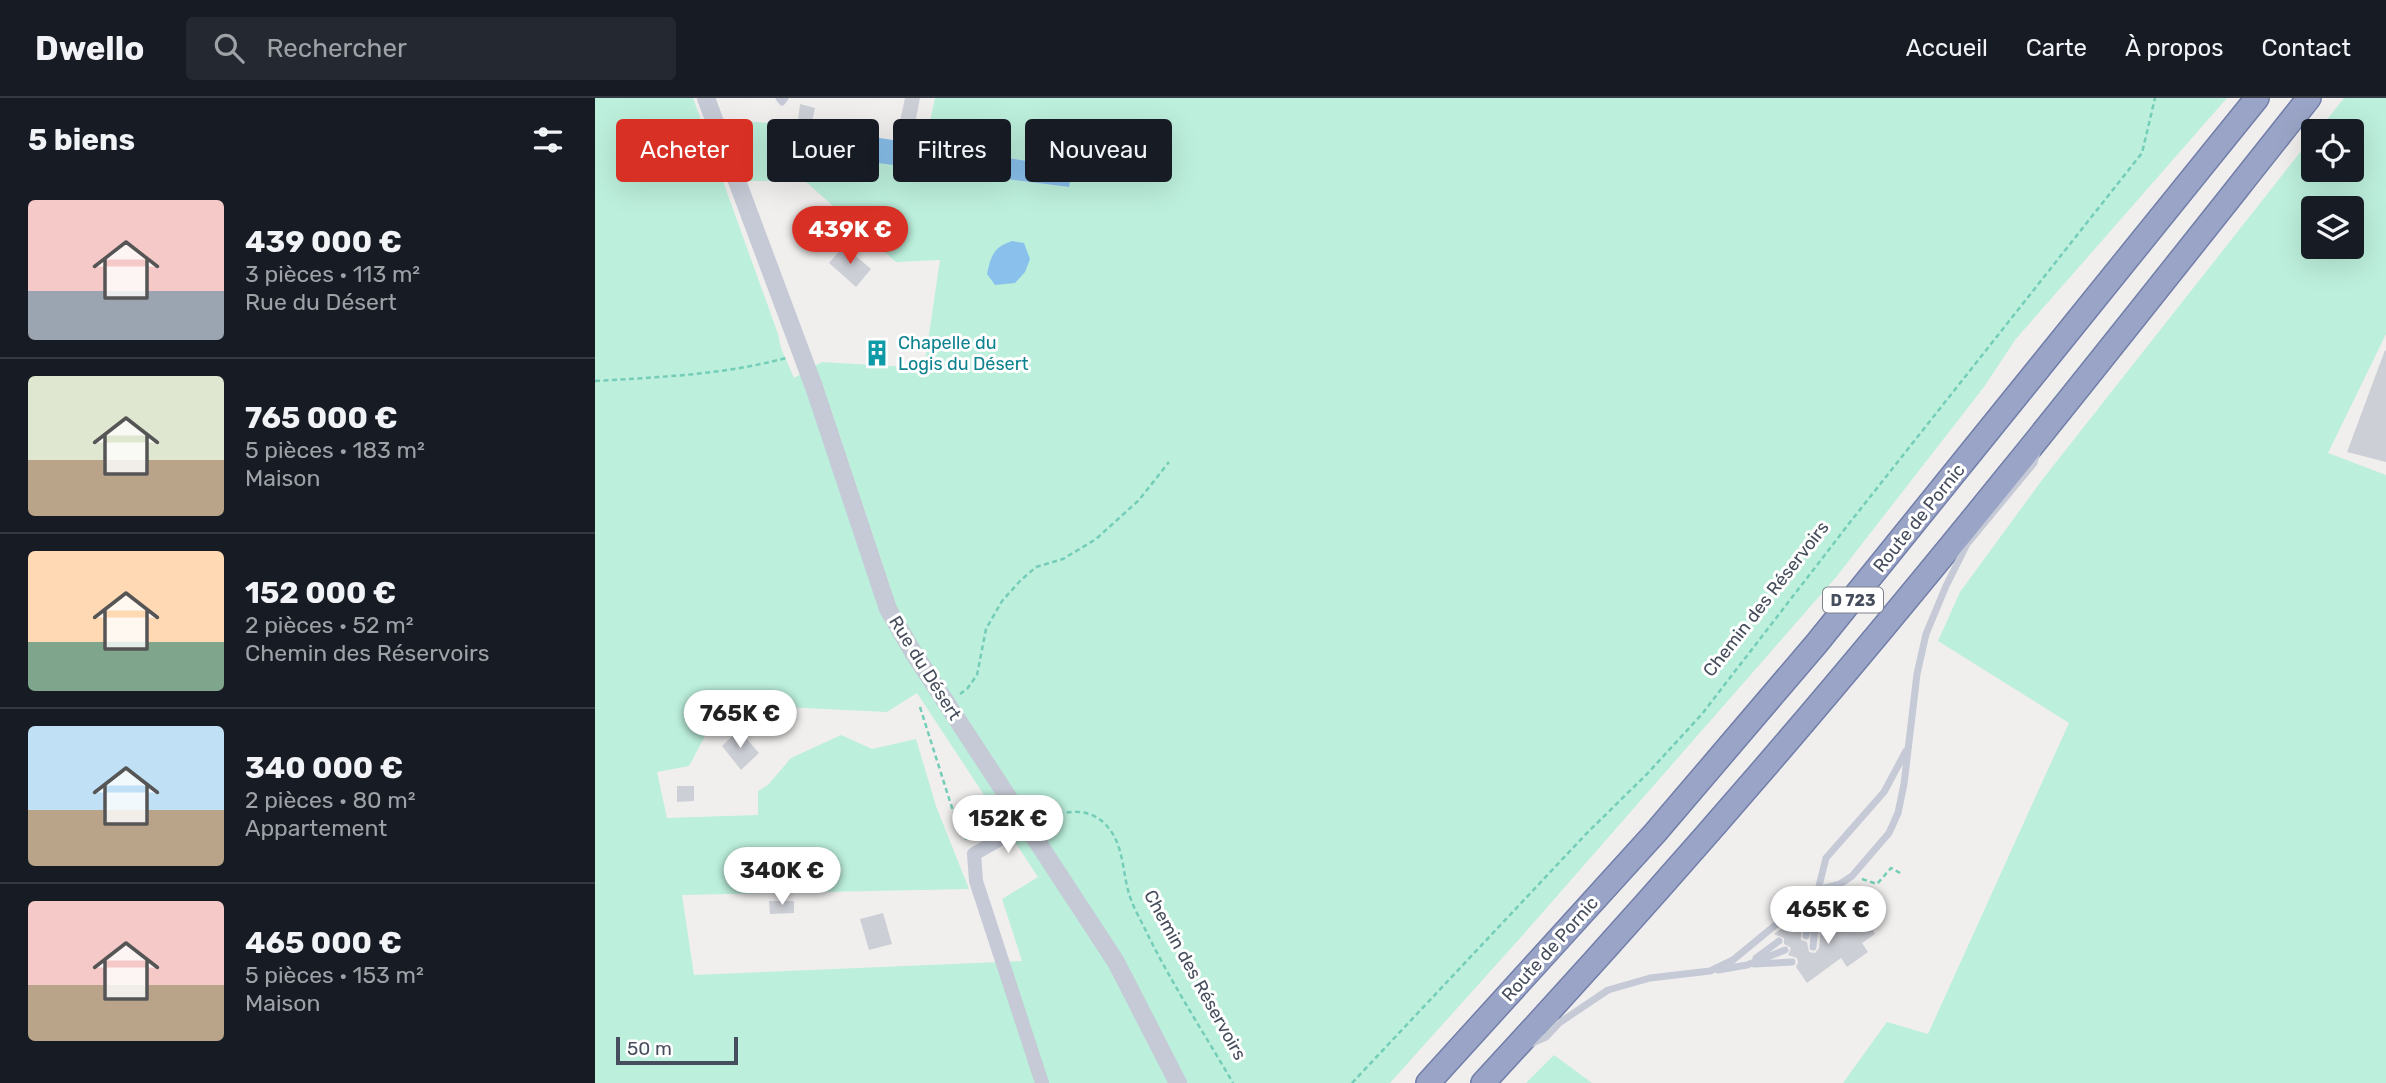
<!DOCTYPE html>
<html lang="fr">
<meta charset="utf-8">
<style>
body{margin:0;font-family:Rubik,sans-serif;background:#242831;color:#f1f3f6;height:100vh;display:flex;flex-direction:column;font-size:26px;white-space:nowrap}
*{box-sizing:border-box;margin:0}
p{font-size:23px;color:#9ea1a6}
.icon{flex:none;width:38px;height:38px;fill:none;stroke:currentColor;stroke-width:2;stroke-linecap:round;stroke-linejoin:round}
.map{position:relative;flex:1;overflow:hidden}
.sheet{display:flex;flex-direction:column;background:#171b24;width:595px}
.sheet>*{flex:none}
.banner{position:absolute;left:21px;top:21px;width:665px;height:63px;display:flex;gap:14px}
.controls{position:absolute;left:1706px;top:21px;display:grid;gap:14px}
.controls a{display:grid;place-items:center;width:63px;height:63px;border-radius:7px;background:#171b24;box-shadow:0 7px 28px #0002;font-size:35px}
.scale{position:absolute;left:21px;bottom:18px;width:122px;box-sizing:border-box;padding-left:7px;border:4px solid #464d5c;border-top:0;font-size:19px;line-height:24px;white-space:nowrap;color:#464d5c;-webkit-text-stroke:5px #fff;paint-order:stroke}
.price{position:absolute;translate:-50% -60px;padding:0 16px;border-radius:24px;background:#fff;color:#222;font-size:23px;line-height:46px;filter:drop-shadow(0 2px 4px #0008)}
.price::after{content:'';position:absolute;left:50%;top:42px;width:21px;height:16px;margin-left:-10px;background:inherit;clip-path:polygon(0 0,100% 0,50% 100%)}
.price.on{background:#d93025;color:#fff}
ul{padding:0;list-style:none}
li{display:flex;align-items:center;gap:21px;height:175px;padding:0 28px}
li+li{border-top:2px solid #363941}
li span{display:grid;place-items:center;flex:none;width:196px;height:140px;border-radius:7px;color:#555}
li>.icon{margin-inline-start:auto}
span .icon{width:84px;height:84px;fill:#fffc;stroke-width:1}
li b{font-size:30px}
h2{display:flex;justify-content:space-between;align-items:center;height:84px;padding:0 28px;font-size:30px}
.chip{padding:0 24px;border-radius:7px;background:#171b24;box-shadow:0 7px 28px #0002;font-size:24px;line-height:63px}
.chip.on{background:#d93025;color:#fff}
header{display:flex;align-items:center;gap:42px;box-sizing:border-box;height:98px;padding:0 35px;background:#171b24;border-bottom:2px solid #363941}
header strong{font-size:33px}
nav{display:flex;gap:38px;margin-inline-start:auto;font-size:24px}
.search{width:490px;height:63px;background:#242831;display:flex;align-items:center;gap:18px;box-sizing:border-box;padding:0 24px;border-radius:7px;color:#9ea1a6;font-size:26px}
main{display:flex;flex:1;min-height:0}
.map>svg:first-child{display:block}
.green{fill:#bcefdc;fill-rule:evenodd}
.water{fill:#89c0ec}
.building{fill:#cdcfd6}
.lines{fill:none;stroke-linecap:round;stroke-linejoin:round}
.trunk-casing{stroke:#717ea9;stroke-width:26}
.path{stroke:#74cdb7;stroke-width:2.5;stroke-dasharray:5 3.5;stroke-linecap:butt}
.service{stroke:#c5cad6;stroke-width:7}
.minor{stroke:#c5cad6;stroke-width:14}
.tertiary{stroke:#c5cad6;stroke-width:18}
.trunk{stroke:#9aa4c6;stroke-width:23}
.labels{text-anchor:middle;stroke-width:6;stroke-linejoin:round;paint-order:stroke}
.shield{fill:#fff;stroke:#7e828d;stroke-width:2}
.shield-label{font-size:16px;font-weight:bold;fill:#464d5c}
.culture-label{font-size:18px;fill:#0d838f;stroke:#fff;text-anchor:start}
.street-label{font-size:18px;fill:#464d5c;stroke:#fff}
</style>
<header>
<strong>Dwello</strong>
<div class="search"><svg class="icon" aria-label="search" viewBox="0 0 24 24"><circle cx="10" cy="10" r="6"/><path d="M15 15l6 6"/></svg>Rechercher</div>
<nav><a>Accueil</a><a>Carte</a><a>À propos</a><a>Contact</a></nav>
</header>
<main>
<section class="sheet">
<h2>5 biens<svg class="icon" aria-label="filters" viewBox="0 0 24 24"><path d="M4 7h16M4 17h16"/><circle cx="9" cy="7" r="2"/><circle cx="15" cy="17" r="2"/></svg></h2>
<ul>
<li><span style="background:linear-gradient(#f6c9c9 65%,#9aa5b1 0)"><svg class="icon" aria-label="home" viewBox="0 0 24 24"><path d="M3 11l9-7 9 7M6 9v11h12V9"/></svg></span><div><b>439 000 €</b><p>3 pièces · 113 m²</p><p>Rue du Désert</p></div></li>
<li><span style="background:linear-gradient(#dfe7d0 60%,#b9a48a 0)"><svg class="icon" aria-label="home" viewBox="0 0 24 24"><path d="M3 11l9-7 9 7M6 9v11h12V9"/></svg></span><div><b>765 000 €</b><p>5 pièces · 183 m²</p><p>Maison</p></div></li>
<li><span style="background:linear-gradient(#ffd9b3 65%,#7fa58c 0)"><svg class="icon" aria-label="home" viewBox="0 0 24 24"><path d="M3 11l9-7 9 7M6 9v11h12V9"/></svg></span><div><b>152 000 €</b><p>2 pièces · 52 m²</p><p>Chemin des Réservoirs</p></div></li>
<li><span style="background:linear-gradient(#bfe0f5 60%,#b9a48a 0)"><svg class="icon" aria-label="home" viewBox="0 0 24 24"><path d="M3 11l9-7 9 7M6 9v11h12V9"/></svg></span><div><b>340 000 €</b><p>2 pièces · 80 m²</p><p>Appartement</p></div></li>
<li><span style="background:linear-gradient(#f6c9c9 60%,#b9a48a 0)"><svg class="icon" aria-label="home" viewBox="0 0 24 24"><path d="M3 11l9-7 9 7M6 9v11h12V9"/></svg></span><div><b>465 000 €</b><p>5 pièces · 153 m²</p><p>Maison</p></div></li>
</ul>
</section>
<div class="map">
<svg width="1791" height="985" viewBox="0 0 1791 985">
<rect width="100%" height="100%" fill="#f1efee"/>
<!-- green -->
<path class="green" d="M 0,0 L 98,0 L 183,236 L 186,250 L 199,280 L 227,264 L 329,270 L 345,162 L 301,164 L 210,83 L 150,83 L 131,21 L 214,29 L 212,55 L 473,89 L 477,70 L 330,47 L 340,0 L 1632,0 L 1420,242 L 1389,289 L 1242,478 L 927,838 L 795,985 L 0,985 ZM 322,595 L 443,779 L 407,801 L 427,863 L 99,877 L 87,797 L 374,791 L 341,708 L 321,641 L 277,651 L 246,637 L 196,660 L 173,687 L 163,693 L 163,717 L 72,720 L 62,674 L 94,668 L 127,606 L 292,614 Z
M 1749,0 L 1791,0 L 1791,236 L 1733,355 L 1791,377 L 1791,985 L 1248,985 L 1292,924 L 1333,936 L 1474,625 L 1343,543 L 1365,494 L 1447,382 L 1718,38 L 1718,72 L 1757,72 L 1757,33 L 1723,33 ZM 1718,110 L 1757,110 L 1757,149 L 1718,149 Z
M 959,957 L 997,985 L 931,985 Z"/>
<!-- water -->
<path class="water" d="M 214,29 L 477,70 L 474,89 L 211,56 Z
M 417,143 L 429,145 L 435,161 L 430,174 L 420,185 L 400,187 L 392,176 C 396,157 399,149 417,143 Z"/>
<!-- building -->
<path class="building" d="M 310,0 L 325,0 L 320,26 L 305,23 Z
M 205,6 L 220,10 L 217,24 L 203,22 Z
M 249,148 L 276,171 L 261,189 L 234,165 Z
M 1790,252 L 1791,253 L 1791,364 L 1752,354 Z
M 144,632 L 164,655 L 146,672 L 127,648 Z
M 82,688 L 99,688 L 99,703 L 82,704 Z
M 174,803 L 199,803 L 199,815 L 175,816 Z
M 288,815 L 297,846 L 274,852 L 265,821 Z
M 1249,816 L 1257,829 L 1271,821 L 1280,836 L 1267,845 L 1273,854 L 1252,869 L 1246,860 L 1212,885 L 1201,869 L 1203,864 L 1202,860 L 1193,857 L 1196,850 L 1189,846 L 1189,840 L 1179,836 L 1200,821 L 1200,831 L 1206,834 L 1206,842 L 1212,844 L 1214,854 L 1220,855 L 1224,850 L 1226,831 Z"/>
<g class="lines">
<!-- trunk casing -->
<g class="trunk-casing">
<path id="trunk" d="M 833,985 L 1060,735 L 1222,545 L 1662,0
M 888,985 C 989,876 1088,765 1185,652 C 1367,440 1540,219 1714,0"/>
</g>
<!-- path -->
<path class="path" d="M 0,283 C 64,279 128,277 191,260
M 365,596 L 372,591 L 382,577 L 391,531 L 407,503 L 425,483 L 441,469 L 468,461 L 501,441 L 544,402 L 574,364
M 325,609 L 358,713 L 373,744
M 447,721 C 468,713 494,708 511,727 C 528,745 527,769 533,792 C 536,805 544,819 550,831 C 575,883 609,935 638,985
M 1267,781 L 1282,786 L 1296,770 L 1307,776
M 757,985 L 991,736 L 1052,676 L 1107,616 L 1256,423 L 1547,55 L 1560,0"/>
<!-- service -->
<path class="service" d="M 184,0 L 187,4 L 190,0
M 1205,828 L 1223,792 L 1231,760 L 1289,694 L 1311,653
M 1211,838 L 1218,813
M 1218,849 L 1223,796
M 1161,860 L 1184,843
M 1159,866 L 1197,864
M 1123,872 L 1152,867 L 1190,852
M 935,946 L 951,939 L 964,925 L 1013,892 L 1055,880 L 1115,873 L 1138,862 L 1223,792 L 1245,786 L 1257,778 L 1294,735 L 1303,715 L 1309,686 L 1322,576 L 1331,536 L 1351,488 L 1372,446 L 1439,365 L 1442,354"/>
<!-- minor -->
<path class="minor" d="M 430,727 L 379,756 L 381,783 L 447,985"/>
<!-- tertiary -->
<path class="tertiary" d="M 111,0 L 219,289 L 293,511 L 318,554 L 521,864 L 583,985"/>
<!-- trunk -->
<use href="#trunk" class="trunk"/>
</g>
<!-- icons -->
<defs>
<g id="building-bare" transform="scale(2.1)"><path d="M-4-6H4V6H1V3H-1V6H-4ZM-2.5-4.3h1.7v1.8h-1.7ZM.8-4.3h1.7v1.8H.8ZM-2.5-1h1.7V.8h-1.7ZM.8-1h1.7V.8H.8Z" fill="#0f9aa8" stroke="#fff" stroke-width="2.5" paint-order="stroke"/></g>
</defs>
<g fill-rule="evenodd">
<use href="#building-bare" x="282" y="255"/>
</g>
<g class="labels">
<!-- shield labels -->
<rect class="shield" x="1228" y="489.5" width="60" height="25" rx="5"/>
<g class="shield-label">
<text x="1258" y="508">D 723</text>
</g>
<!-- culture labels -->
<g class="culture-label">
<text x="303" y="251">Chapelle du<tspan x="303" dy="21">Logis du Désert</tspan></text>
</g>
<!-- street labels -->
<g class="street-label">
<text transform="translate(1324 420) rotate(-51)" y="6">Route de Pornic</text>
<text transform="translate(1171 501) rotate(-52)" y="6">Chemin des Réservoirs</text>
<text transform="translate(330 570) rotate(58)" y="6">Rue du Désert</text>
<text transform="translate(955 851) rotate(-48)" y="6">Route de Pornic</text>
<text transform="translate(600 877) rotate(61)" y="6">Chemin des Réservoirs</text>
</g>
</g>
</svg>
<div class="controls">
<a><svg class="icon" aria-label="locate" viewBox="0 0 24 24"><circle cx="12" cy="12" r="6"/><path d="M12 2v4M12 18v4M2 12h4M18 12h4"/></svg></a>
<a><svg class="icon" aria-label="layers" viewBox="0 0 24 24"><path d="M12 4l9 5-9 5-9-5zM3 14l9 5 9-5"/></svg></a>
</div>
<div class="scale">50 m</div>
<b class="price on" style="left:255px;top:168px">439K €</b>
<b class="price" style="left:145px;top:652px">765K €</b>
<b class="price" style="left:413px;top:757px">152K €</b>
<b class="price" style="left:187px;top:809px">340K €</b>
<b class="price" style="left:1233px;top:848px">465K €</b>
<div class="banner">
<a class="chip on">Acheter</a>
<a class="chip">Louer</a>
<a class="chip">Filtres</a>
<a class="chip">Nouveau</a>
</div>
</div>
</main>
